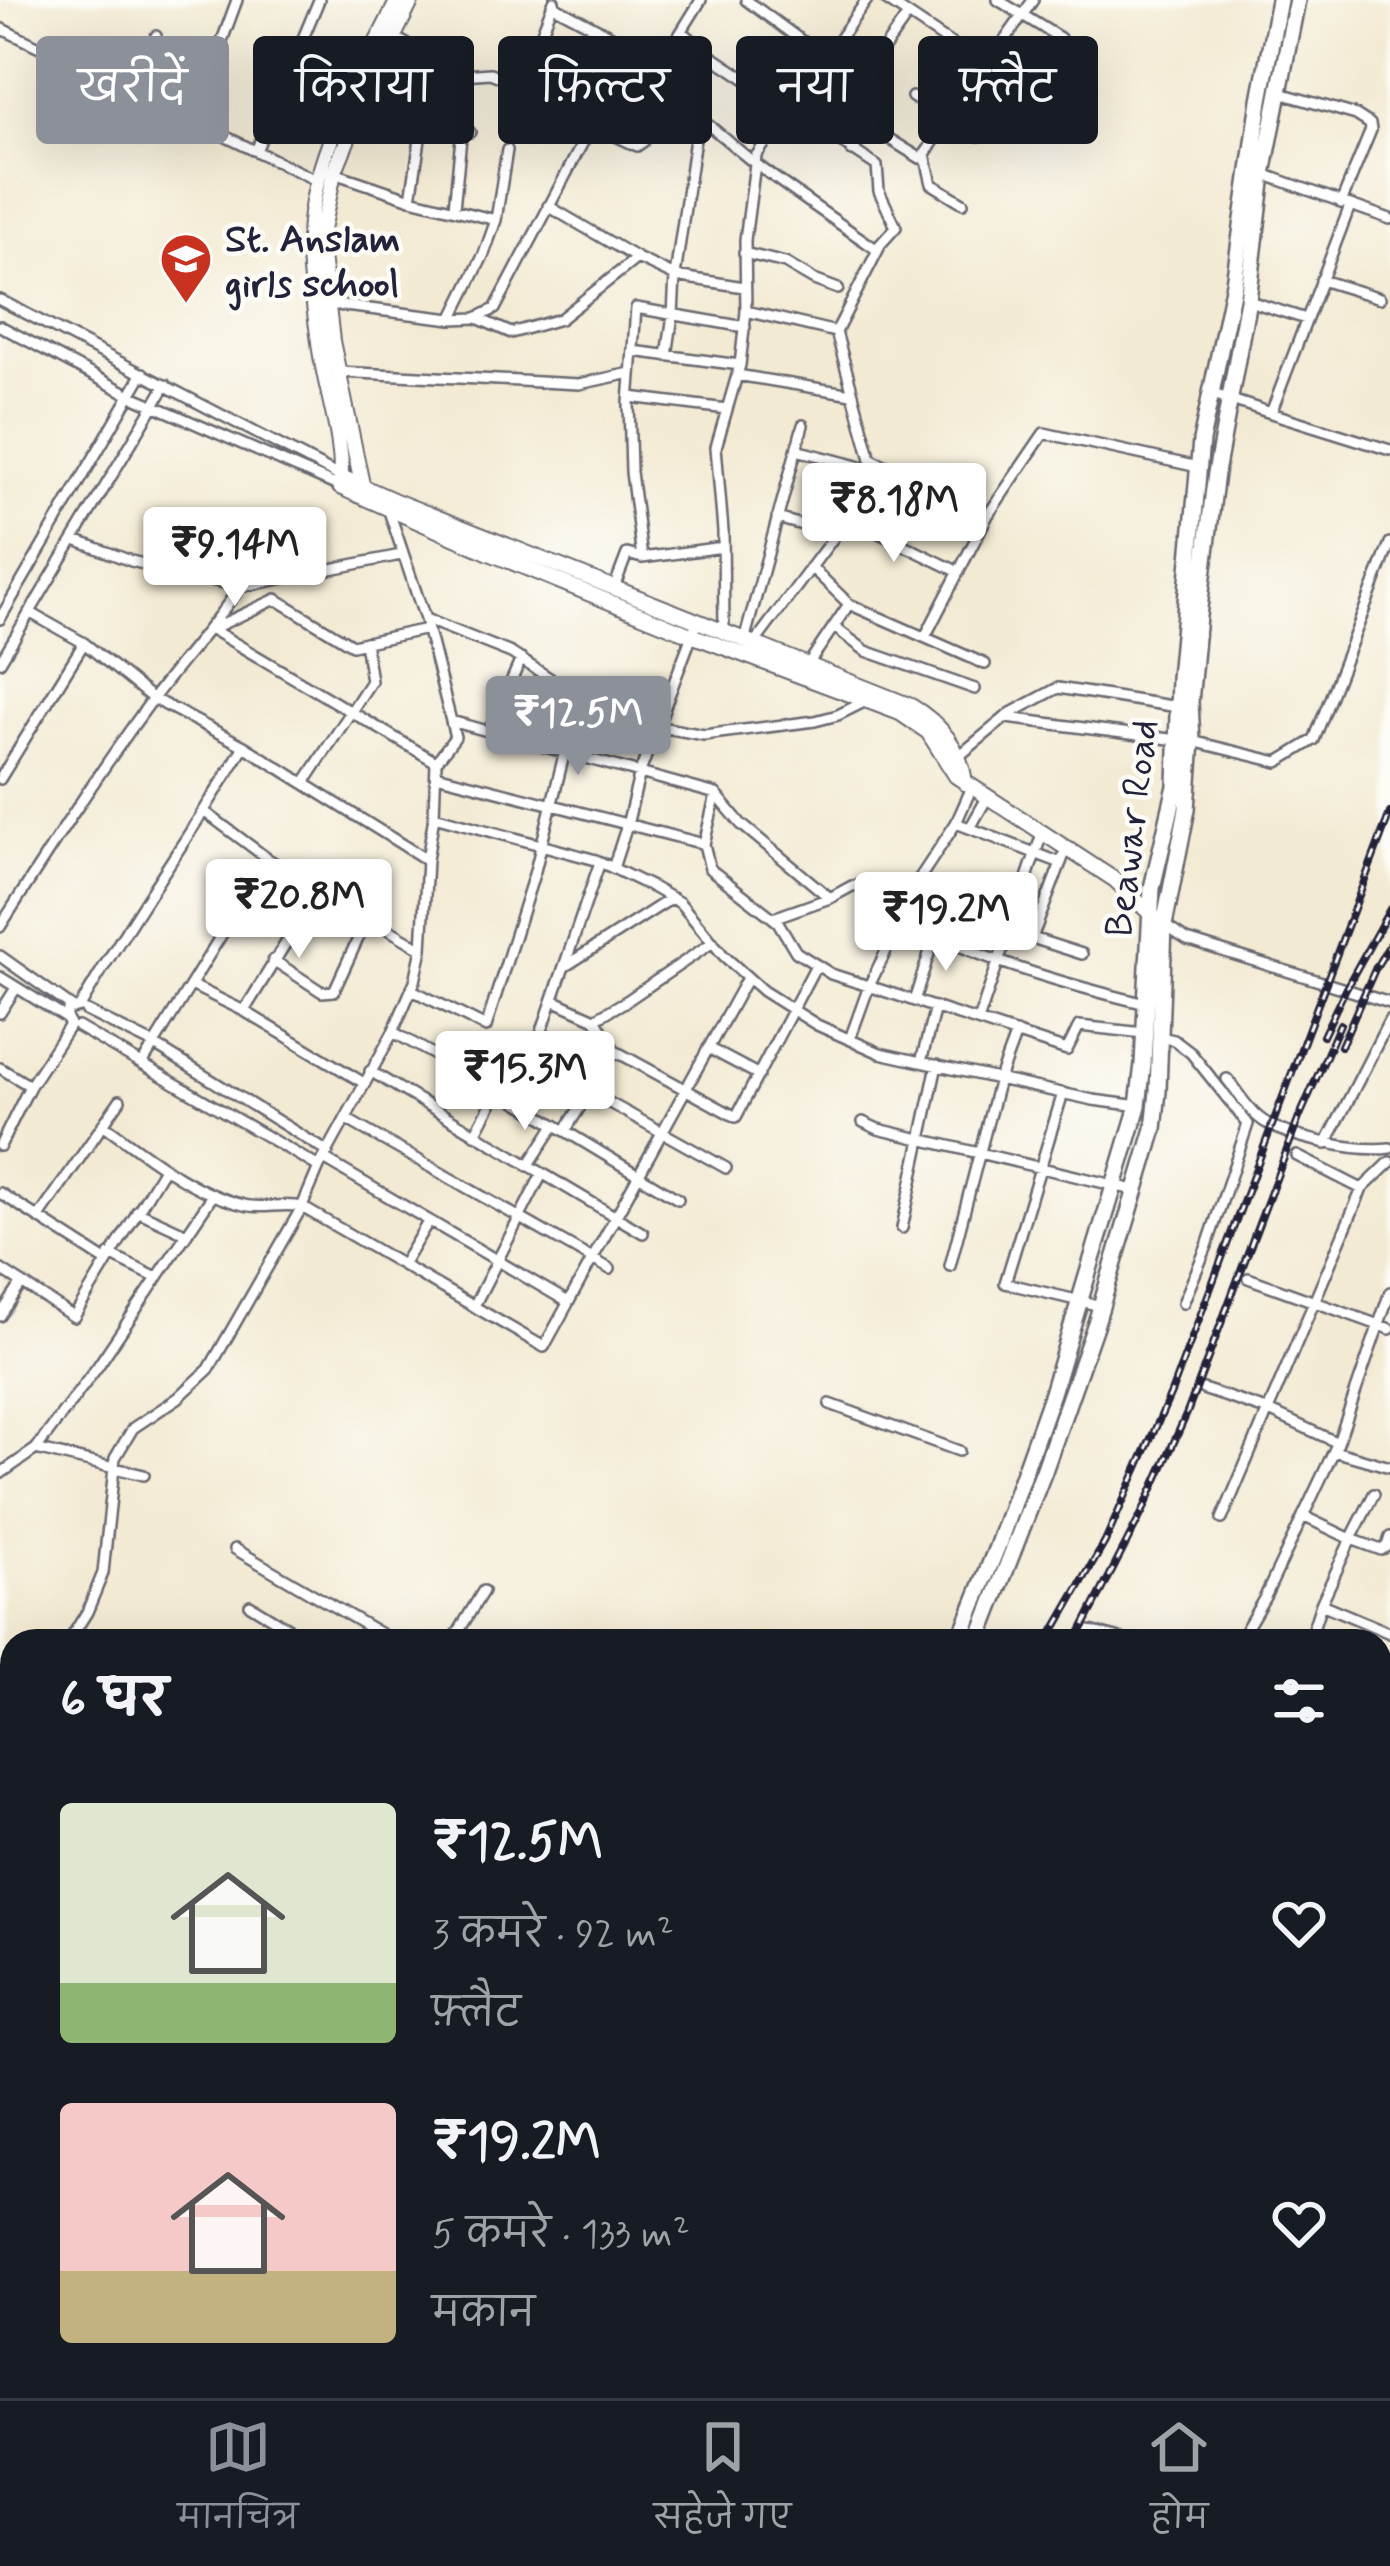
<!DOCTYPE html>
<html lang="hi">
<meta charset="utf-8">
<style>
body{margin:0;font-family:Mynerve,"Playpen Sans Deva",sans-serif;background:#242831;color:#f1f3f6;height:100vh;display:flex;flex-direction:column;font-size:45px;white-space:nowrap}
*{box-sizing:border-box;margin:0}
p{font-size:39px;color:#9ea1a6}
.icon{flex:none;width:66px;height:66px;fill:none;stroke:currentColor;stroke-width:2;stroke-linecap:round;stroke-linejoin:round}
.map{position:relative;flex:1;overflow:hidden}
.drawer{position:absolute;left:0px;top:1629px;width:1392px;height:771px;display:flex;flex-direction:column;background:#171b24;border-radius:36px 36px 0 0;box-shadow:0 12px 48px #0002}
.drawer>*{flex:none}
.guide{position:absolute;left:36px;top:36px;width:1320px;height:108px;display:flex;gap:24px}
.price{position:absolute;translate:-50% -102px;padding:0 27px;border-radius:12px;background:#fff;color:#222;font-size:39px;line-height:78px;filter:drop-shadow(0 3px 6px #0008)}
.price::after{content:'';position:absolute;left:50%;top:72px;width:36px;height:27px;margin-left:-18px;background:inherit;clip-path:polygon(0 0,100% 0,50% 100%)}
.price.active{background:#8c9099;color:#fff}
ul{padding:0;list-style:none}
li{display:flex;align-items:center;gap:36px;height:300px;padding:0 60px}
li span{display:grid;place-items:center;flex:none;width:336px;height:240px;border-radius:12px;color:#555}
li>.icon{margin-inline-start:auto}
span .icon{width:144px;height:144px;fill:#fffc;stroke-width:1}
li b{font-size:51px}
h2{display:flex;justify-content:space-between;align-items:center;height:144px;padding:0 60px;font-size:51px}
.chip{padding:0 42px;border-radius:12px;background:#171b24;box-shadow:0 12px 48px #0002;font-size:42px;line-height:108px}
.chip.active{background:#8c9099;color:#fff}
.tabs{display:flex;justify-content:space-around;align-items:center;height:168px;border-top:3px solid #363941;background:#171b24;font-size:33px;color:#9ea1a6}
.tabs a{display:grid;justify-items:center;gap:6px}
.tabs .active{color:#8c9099}
.map>svg:first-child{display:block}
.lines{fill:none;stroke-linecap:round;stroke-linejoin:round}
.street-casing{stroke:#6b6870;stroke-width:14}
.secondary-casing{stroke:#6b6870;stroke-width:18}
.primary-casing{stroke:#6b6870;stroke-width:20}
.street{stroke:#fff;stroke-width:9}
.secondary{stroke:#fff;stroke-width:14}
.primary{stroke:#fff;stroke-width:15}
.rail-casing{stroke:#22223b;stroke-width:8}
.rail{stroke:#fdfcf7;stroke-width:3;stroke-dasharray:9;stroke-linecap:butt}
.labels{text-anchor:middle;stroke-width:9;stroke-linejoin:round;paint-order:stroke}
.poi-label{font-size:39px;font-weight:bold;fill:#22223b;stroke:#fdfcf7;text-anchor:start}
.street-label{font-size:39px;fill:#22223b;stroke:#fdfcf7}
</style>
<div class="map">
<svg width="1390" height="2398" viewBox="0 0 1390 2398">
<rect width="100%" height="100%" fill="#fdfcf7"/>
<filter id="ink" filterUnits="userSpaceOnUse"><feTurbulence type="fractalNoise" baseFrequency=".00833" numOctaves="2"/><feDisplacementMap in="SourceGraphic" scale="24" xChannelSelector="R" yChannelSelector="G"/><feConvolveMatrix kernelMatrix="1 2 1 2 8 2 1 2 1" color-interpolation-filters="sRGB"/></filter>
<filter id="wash" filterUnits="userSpaceOnUse"><feTurbulence type="fractalNoise" baseFrequency=".004" numOctaves="4" result="noise"/><feDisplacementMap in="SourceGraphic" scale="48" xChannelSelector="R" yChannelSelector="G"/><feGaussianBlur stdDeviation="2.7" result="paint"/><feColorMatrix in="noise" values="0 0 0 0 0 0 0 0 0 0 0 0 0 0 0 0 0 1.4 0 .05"/><feComposite in="paint" operator="in"/></filter>
<g filter="url(#wash)">
<rect width="100%" height="100%" fill="#f3ead3"/>
</g>
<g filter="url(#ink)">
<g class="lines">
<!-- street casing -->
<g class="street-casing">
<path id="street" d="M 746,0 L 879,98
M 886,0 L 986,67 L 1039,99
M 998,0 L 1060,38
M 0,28 L 318,181
M 682,31 L 708,54
M 392,36 L 463,75 L 490,73 L 521,85 L 592,125 L 637,146 L 644,141 L 650,96 C 685,96 731,147 760,167 C 798,195 837,222 876,249 L 896,227 L 879,191 L 877,166 L 708,54 L 686,80 L 662,63 L 552,5
M 881,53 L 908,15
M 662,63 L 701,0
M 370,85 L 424,113 L 470,132
M 521,85 L 554,1
M 133,91 L 156,36
M 1280,93 L 1356,115 L 1370,124 L 1371,130 L 1341,203
M 912,97 L 979,136
M 193,120 L 237,0
M 256,151 L 319,0
M 852,151 L 870,127 L 920,158 L 925,154
M 334,173 L 411,199 L 496,220
M 1263,174 L 1390,219
M 411,199 L 424,113
M 963,203 L 932,184 L 925,154 L 1033,0
M 548,206 L 637,258 L 675,276 L 744,287
M 454,208 L 462,128
M 744,253 L 785,263 L 814,280 L 838,289
M 1321,280 L 1380,298
M 0,300 L 341,477
M 1249,301 L 1306,319
M 328,304 L 452,319 L 476,318 L 495,309 L 592,125
M 746,311 L 836,332
M 477,318 L 511,333 L 560,319 L 637,258
M 452,319 L 484,254 L 496,220 L 507,150
M 0,326 L 130,395 L 340,487
M 633,351 L 740,365
M 667,356 L 673,315 L 675,276 L 698,118
M 338,372 L 579,384 L 631,373
M 737,375 L 852,394
M 1210,393 L 1271,413 L 1350,206
M 630,397 L 727,409
M 1271,413 L 1390,450
M 796,450 L 874,470
M 872,459 L 988,515
M 777,518 L 834,534
M 848,518 L 959,572
M 75,540 L 131,561 L 240,587 L 401,555
M 723,547 L 642,558 L 631,472 L 629,403 L 636,308 L 745,327
M 811,567 L 849,604 L 985,664
M 614,588 L 627,554 L 642,558
M 29,612 L 84,643 L 152,698 L 244,746 L 427,860
M 0,619 L 143,373
M 425,619 L 511,653 L 568,690 L 644,724 L 704,735 L 815,721 L 838,715 L 866,701
M 216,627 L 276,599 L 352,645 L 427,629
M 834,627 L 866,651 L 975,689
M 211,629 L 436,762
M 724,633 L 723,531 L 716,447 L 740,365 L 746,311 L 745,240 L 756,156 L 867,0
M 925,637 L 988,515 L 1044,433 L 1198,467
M 744,641 L 803,425
M 753,645 L 848,518 L 874,470 L 836,332 L 879,248
M 0,662 L 166,385
M 807,666 L 849,604
M 1007,718 L 1177,740
M 451,721 L 716,794 L 741,824 L 830,898
M 489,731 L 521,659
M 1192,741 L 1278,762 L 1314,740 L 1390,543
M 959,756 L 1011,713 L 1058,688 L 1178,707
M 436,775 L 704,844
M 0,779 L 84,643
M 305,782 L 371,681 L 365,642
M 716,794 L 704,844 L 710,869 L 778,922 L 796,952 L 831,974 L 1067,1050 L 1079,1026 L 1144,1033
M 205,812 L 268,859 L 422,949
M 434,816 L 596,860 L 654,888 L 680,903 L 724,956 L 763,991 L 817,1025 L 880,1053 L 1093,1100 L 1139,1106
M 956,823 L 1061,863
M 970,828 L 987,798
M 1067,847 L 1032,938 L 1082,954
M 613,868 L 627,825 L 640,772 L 697,622
M 898,911 L 956,823 L 972,787
M 773,918 L 830,898 L 852,886 L 865,885 C 890,899 907,921 933,934 C 994,964 1080,988 1146,1004
M 1164,925 L 1187,940 L 1390,1003
M 0,927 C 48,852 96,776 149,704 C 178,664 212,628 240,587
M 0,956 L 72,1007
M 273,960 L 322,992 L 334,991 L 367,919
M 564,967 L 672,898
M 0,977 L 66,1018
M 191,985 L 244,1011 L 364,1083
M 412,990 L 486,1027 L 535,871 L 565,751
M 553,1000 L 595,1019 L 615,1051 L 736,1117 L 816,965
M 914,1001 L 935,935
M 86,1011 L 153,1044 L 328,1152
M 244,1011 L 319,889
M 0,1013 L 16,988
M 595,1019 L 628,1000 L 713,942
M 978,1021 L 1043,831
M 78,1027 L 319,1167
M 393,1032 L 499,1091 L 678,1199
M 1160,1037 L 1174,1040 L 1191,1053 L 1248,1124 L 1207,1246 L 1183,1303
M 850,1039 L 869,986 L 903,916
M 536,1048 L 590,1092 L 726,1168
M 708,1048 L 759,1075
M 921,1062 L 935,1007
M 142,1064 L 268,859
M 0,1068 L 30,1086
M 370,1071 L 643,1233
M 1227,1079 C 1237,1091 1246,1107 1258,1117 C 1282,1138 1359,1152 1390,1148
M 1063,1093 L 1005,1283 L 1101,1306
M 346,1119 L 610,1269
M 863,1122 L 878,1129 L 1134,1190
M 103,1124 C 146,1155 192,1193 244,1205 C 264,1210 282,1202 302,1207 L 544,1347 L 747,978
M 565,1131 L 615,1051
M 475,1134 L 516,1058 L 536,1048 L 600,862
M 1326,1144 L 1390,1019
M 0,1146 L 30,1086 L 70,1025 L 66,1018 L 68,1010 L 80,1007 C 131,917 192,834 244,746
M 1297,1156 L 1362,1189 L 1390,1162
M 324,1159 L 568,1302
M 528,1166 L 555,1125
M 0,1193 L 106,1261
M 137,1211 L 187,1234
M 39,1217 L 120,1100
M 902,1228 L 937,1065
M 110,1255 L 157,1278
M 403,1264 L 428,1222
M 950,1266 L 999,1079 L 1016,1033
M 0,1269 L 74,1317 L 164,1168
M 1248,1278 L 1390,1329
M 474,1306 L 542,1174
M 0,1316 L 22,1283
M 1203,1389 L 1269,1411 L 1338,1443
M 830,1404 L 959,1451
M 36,1449 L 98,1366 L 213,1195
M 1334,1451 L 1390,1467
M 0,1474 L 36,1449 L 144,1475
M 1374,1494 L 1351,1539 L 1381,1550 L 1387,1546 L 1390,1537
M 1303,1516 L 1351,1539 L 1321,1604 L 1309,1641
M 1222,1519 L 1362,1189
M 235,1549 L 393,1641
M 1321,1604 L 1390,1633
M 250,1605 L 309,1641
M 1090,1631 L 1128,1641
M 69,1641 L 87,1612 L 103,1573 L 115,1458 L 133,1428 L 178,1398 L 209,1369 L 302,1207 L 319,1167 L 393,1032 L 415,981 L 422,949 L 427,860 L 434,816 L 436,762 L 455,737 L 425,619 L 388,508
M 453,1641 L 483,1591
M 1239,1641 L 1265,1597 L 1339,1440 L 1390,1292
M 1380,1675 L 1390,1681
M 0,1699 L 12,1702
M 1380,1721 L 1390,1702
M 1380,1731 L 1390,1737
M 0,1779 L 12,1756
M 1380,1790 L 1390,1796
M 1380,1860 L 1390,1865
M 1389,1928 L 1390,1927
M 0,2013 L 12,2025
M 1380,2071 L 1390,2048
M 0,2072 L 12,2059
M 0,2154 L 4,2156
M 0,2262 L 12,2258
M 416,2388 L 425,2398
M 1014,2388 L 1033,2398
M 1194,2388 L 1197,2398
M 647,2398 L 653,2388
M 792,2398 L 796,2388
M 893,2398 L 898,2388
M 935,2398 L 939,2388
M 993,2398 L 998,2388"/>
</g>
<!-- secondary casing -->
<g class="secondary-casing">
<path id="secondary" d="M 398,0 C 364,70 318,143 310,222 C 306,261 314,303 319,342 C 324,388 346,442 340,487 L 492,554 L 691,635 L 900,713 L 928,732 L 956,776 L 1115,880 L 1155,918
M 341,477 L 393,500 L 911,706 C 940,723 961,749 965,783
M 363,489 L 332,341 L 321,247 L 322,230 L 334,173 L 370,85 L 412,0"/>
</g>
<!-- primary casing -->
<g class="primary-casing">
<path id="primary" d="M 959,1641 L 997,1547 L 1052,1393 L 1138,1106 L 1143,1064 L 1152,888 L 1176,786 L 1179,678 L 1201,441 L 1234,283 L 1260,100 L 1279,0
M 978,1641 L 1044,1471 L 1096,1323 L 1154,1129 L 1158,1091 L 1164,925 L 1187,809 L 1192,741 L 1190,702 L 1198,616 L 1216,473 L 1248,300 L 1263,174 L 1297,0
M 486,2398 L 492,2388
M 515,2398 L 522,2388"/>
</g>
<!-- street -->
<use href="#street" class="street"/>
<!-- secondary -->
<use href="#secondary" class="secondary"/>
<!-- primary -->
<use href="#primary" class="primary"/>
<!-- rail casing -->
<g class="rail-casing">
<path id="rail" d="M 1323,1036 L 1346,988 L 1390,909
M 1341,1046 L 1376,967 L 1390,944
M 1048,1641 L 1105,1542 L 1171,1393 L 1390,813
M 1076,1641 L 1142,1513 L 1187,1413 L 1299,1118 L 1340,1024
M 568,2398 L 574,2388
M 596,2398 L 603,2388"/>
</g>
<!-- rail -->
<use href="#rail" class="rail"/>
</g>
</g>
<!-- icons -->
<defs>
<g id="school-pin" transform="scale(2.7)"><path d="M0 17L-7.5 6A9.5 9.5 0 1 1 7.5 6Z" fill="#c8321e" stroke="#fdfcf7"/><path d="M0-5L7-2L0 1L-7-2ZM-4 1L0 2.5L4 1V4Q0 6-4 4Z" fill="#fff"/></g>
</defs>
<g fill-rule="evenodd">
<use href="#school-pin" x="186" y="259"/>
</g>
<g class="labels">
<!-- poi labels -->
<g class="poi-label">
<text x="225" y="251">St. Anslam<tspan x="225" dy="45">girls school</tspan></text>
</g>
<!-- street labels -->
<g class="street-label">
<text transform="translate(1130 828) rotate(-83)" y="14">Beawar Road</text>
</g>
</g>
</svg>
<b class="price" style="left:894px;top:565px">₹8.18M</b>
<b class="price" style="left:235px;top:609px">₹9.14M</b>
<b class="price active" style="left:578px;top:778px">₹12.5M</b>
<b class="price" style="left:299px;top:961px">₹20.8M</b>
<b class="price" style="left:946px;top:974px">₹19.2M</b>
<b class="price" style="left:525px;top:1133px">₹15.3M</b>
<div class="guide">
<a class="chip active">खरीदें</a>
<a class="chip">किराया</a>
<a class="chip">फ़िल्टर</a>
<a class="chip">नया</a>
<a class="chip">फ़्लैट</a>
</div>
<section class="drawer">
<h2>6 घर<svg class="icon" aria-label="filters" viewBox="0 0 24 24"><path d="M4 7h16M4 17h16"/><circle cx="9" cy="7" r="2"/><circle cx="15" cy="17" r="2"/></svg></h2>
<ul>
<li><span style="background:linear-gradient(#dfe7d0 75%,#8fb573 0)"><svg class="icon" aria-label="home" viewBox="0 0 24 24"><path d="M3 11l9-7 9 7M6 9v11h12V9"/></svg></span><div><b>₹12.5M</b><p>3 कमरे · 92 m²</p><p>फ़्लैट</p></div><svg class="icon" aria-label="heart" viewBox="0 0 24 24"><path d="M12 20l-8-8c-3-5 5-10 8-4 3-6 11-1 8 4z"/></svg></li>
<li><span style="background:linear-gradient(#f6c9c9 70%,#c2b280 0)"><svg class="icon" aria-label="home" viewBox="0 0 24 24"><path d="M3 11l9-7 9 7M6 9v11h12V9"/></svg></span><div><b>₹19.2M</b><p>5 कमरे · 133 m²</p><p>मकान</p></div><svg class="icon" aria-label="heart" viewBox="0 0 24 24"><path d="M12 20l-8-8c-3-5 5-10 8-4 3-6 11-1 8 4z"/></svg></li>
</ul>
</section>
</div>
<nav class="tabs">
<a class="active"><svg class="icon" aria-label="map" viewBox="0 0 24 24"><path d="M3 6l6-2 6 2 6-2v14l-6 2-6-2-6 2zM9 4v14M15 6v14"/></svg>मानचित्र</a>
<a><svg class="icon" aria-label="saved" viewBox="0 0 24 24"><path d="M7 4h10v16l-5-4-5 4z"/></svg>सहेजे गए</a>
<a><svg class="icon" aria-label="home" viewBox="0 0 24 24"><path d="M3 11l9-7 9 7M6 9v11h12V9"/></svg>होम</a>
</nav>
